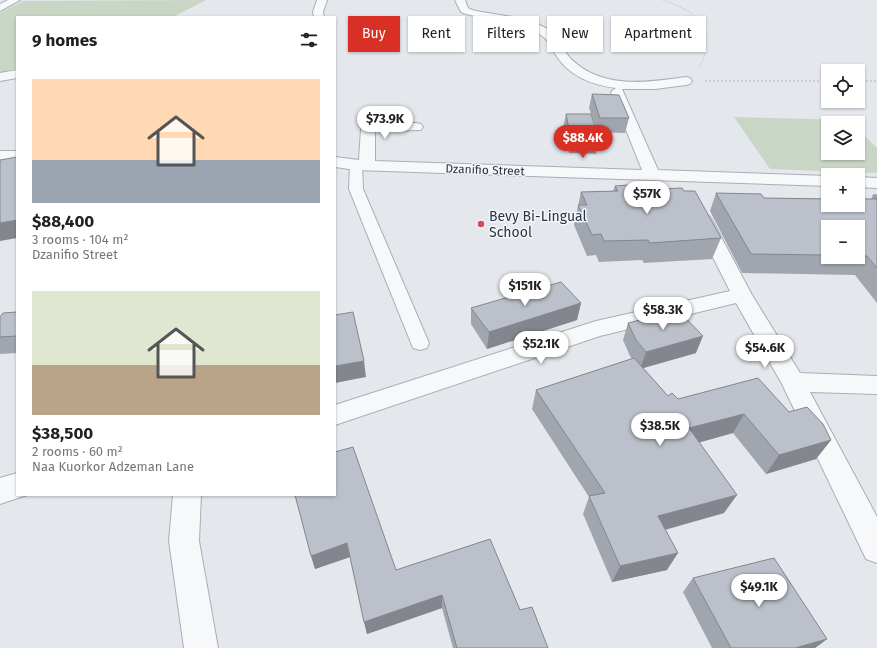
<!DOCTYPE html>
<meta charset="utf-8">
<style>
body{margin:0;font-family:"Fira Sans",sans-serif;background:#f2f2f2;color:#202124;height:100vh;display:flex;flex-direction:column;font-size:15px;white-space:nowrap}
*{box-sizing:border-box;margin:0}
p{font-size:13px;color:#757577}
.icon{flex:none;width:22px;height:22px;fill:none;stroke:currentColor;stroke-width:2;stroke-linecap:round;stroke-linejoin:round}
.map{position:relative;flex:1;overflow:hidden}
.side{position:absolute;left:16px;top:16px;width:320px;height:480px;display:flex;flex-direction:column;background:#fff;border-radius:0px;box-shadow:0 1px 3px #0004}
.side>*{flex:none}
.guide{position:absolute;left:348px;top:16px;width:380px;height:36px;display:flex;gap:8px}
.buttons{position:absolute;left:821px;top:64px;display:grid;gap:8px}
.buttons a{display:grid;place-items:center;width:44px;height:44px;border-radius:0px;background:#fff;box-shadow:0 1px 3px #0004;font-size:20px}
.price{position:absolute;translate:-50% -34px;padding:0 9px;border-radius:14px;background:#fff;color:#222;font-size:13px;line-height:26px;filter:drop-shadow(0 1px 2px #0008)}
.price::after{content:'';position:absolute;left:50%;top:24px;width:12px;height:9px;margin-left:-6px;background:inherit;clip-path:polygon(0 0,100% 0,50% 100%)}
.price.selected{background:#d93025;color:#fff}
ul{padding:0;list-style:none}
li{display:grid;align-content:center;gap:8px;height:212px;padding:0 16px}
li span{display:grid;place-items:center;height:124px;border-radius:0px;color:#555}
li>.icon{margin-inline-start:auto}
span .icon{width:72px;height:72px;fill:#fffc;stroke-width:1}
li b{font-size:17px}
h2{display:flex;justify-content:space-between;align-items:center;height:48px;padding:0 16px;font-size:17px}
.chip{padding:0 14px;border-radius:0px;background:#fff;box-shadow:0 1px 3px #0004;font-size:14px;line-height:36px}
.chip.selected{background:#d93025;color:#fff}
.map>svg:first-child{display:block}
.green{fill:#c9d6c5}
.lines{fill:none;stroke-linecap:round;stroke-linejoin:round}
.lane-casing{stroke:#a9aeb7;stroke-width:2}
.street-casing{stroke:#a9aeb7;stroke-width:2}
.path-far1{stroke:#c2c5cb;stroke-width:1;stroke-dasharray:1.5 1.5;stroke-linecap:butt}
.path{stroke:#c2c5cb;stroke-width:1.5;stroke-dasharray:2 2;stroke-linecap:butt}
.lane{fill:#f7f8fa;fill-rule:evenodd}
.street{fill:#f7f8fa;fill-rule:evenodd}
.wall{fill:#a1a5ae;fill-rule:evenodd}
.shaded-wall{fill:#83868d}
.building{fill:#bbc0ca;stroke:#83868d}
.poi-dot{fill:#d1495b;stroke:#f4f6f9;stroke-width:1.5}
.labels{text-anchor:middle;stroke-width:3;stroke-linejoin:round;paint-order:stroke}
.far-street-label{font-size:12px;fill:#2b3445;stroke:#f4f6f9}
.poi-label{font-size:14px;fill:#2b3445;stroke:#f4f6f9;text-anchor:start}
</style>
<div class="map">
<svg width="877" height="648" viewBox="0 0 877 648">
<rect width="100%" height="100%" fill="#e4e7ec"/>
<!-- green -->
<path class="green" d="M 206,0 L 173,17 L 17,17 L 17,68 L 0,73 L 0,13 L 23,1 Z
M 734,117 L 849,120 L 852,123 L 828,123 L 828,153 L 858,153 L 858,129 L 877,148 L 877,173 L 770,169 Z"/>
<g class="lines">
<!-- lane casing -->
<g class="lane-casing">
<path id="lane" d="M 356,161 L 361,162 L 362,165 L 363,189 L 429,343 L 427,348 L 420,350 L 413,348 L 411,343 L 349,189 L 350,165 L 351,162 Z"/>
</g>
<!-- street casing -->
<g class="street-casing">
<path id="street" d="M 8,0 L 20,0 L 0,11 L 0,4 Z
M 317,0 L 327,0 L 323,12 L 324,17 L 314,17 L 313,12 Z
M 455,0 L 465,0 L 468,8 L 472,10 C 498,16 526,16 549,30 C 560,37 562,50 571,59 C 602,89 646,83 686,77 L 690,78 L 692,81 L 690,84 L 686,85 L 655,89 L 622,89 L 658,170 L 828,176 L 828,186 L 356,170 L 335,167 L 335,157 L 359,160 L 361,129 L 365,124 L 416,123 L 421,124 L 423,127 L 421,130 L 375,131 L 375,161 L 642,170 L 611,92 L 616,88 C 593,85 571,77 558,58 C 552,50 550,41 542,36 C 520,21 491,21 466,14 L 461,12 Z
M 17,70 L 17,78 L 0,81 L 0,73 Z
M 0,151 L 17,151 L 17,161 L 0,161 Z
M 858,177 L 877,178 L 877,188 L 858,187 Z
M 703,215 L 709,216 L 712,220 L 752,295 L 800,373 L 877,376 L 877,394 L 810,392 L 877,517 L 877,563 L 866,559 L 782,384 L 736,303 L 600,336 L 335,425 L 335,405 L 596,321 L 730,291 L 694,220 L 697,216 Z
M 17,473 L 17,495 L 27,495 L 0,504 L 0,478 Z
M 173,495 L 201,495 L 199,541 L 218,648 L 184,648 L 169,541 Z"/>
</g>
<!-- path-far1 -->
<path class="path-far1" d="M 663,0 C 686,9 709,17 706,46 C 706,54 703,61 699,67"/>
<!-- path -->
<path class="path" d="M 705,81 L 828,81
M 858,81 L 877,81"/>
<!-- lane -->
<use href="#lane" class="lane"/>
<!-- street -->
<use href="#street" class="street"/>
</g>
<!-- wall -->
<path class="wall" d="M 592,94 L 629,118 L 625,133 L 598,132 L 589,108 Z
M 566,114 L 599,139 L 596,154 L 569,153 L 563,128 Z
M 615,186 L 658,189 L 721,238 L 712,259 L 644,263 L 642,260 L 599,262 L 596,255 L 587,256 L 574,225 L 581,192 L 613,191 Z
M 716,193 L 764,198 L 871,199 L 873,195 L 877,195 L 877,303 L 855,275 L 742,273 L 710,211 ZM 828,227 L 858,227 L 858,257 L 828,257 Z
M 581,303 L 577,320 L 487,349 L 471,324 L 471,308 Z
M 17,312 L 17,353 L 0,354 L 0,317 Z
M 628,323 L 696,353 L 643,368 L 668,396 L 678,399 L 789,412 L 831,440 L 816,459 L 766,474 L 733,433 L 699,442 L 724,513 L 665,530 L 667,570 L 612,582 L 583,514 L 589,497 L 532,409 L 536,390 L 632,359 L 630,356 L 623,340 Z
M 295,495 L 396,570 L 520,610 L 548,648 L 453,648 L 442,608 L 367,634 L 350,557 L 315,569 Z
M 693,578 L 827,639 L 815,648 L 712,648 L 683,592 Z"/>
<!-- shaded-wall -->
<path class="shaded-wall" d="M 17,220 L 17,238 L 0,241 L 0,223 Z
M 581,303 L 577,320 L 487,349 L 489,332 Z
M 703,336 L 696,353 L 640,369 L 646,352 Z
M 364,361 L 366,377 L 335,383 L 335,366 Z
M 744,414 L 733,433 L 680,448 L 689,428 Z
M 831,440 L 816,459 L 766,474 L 779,455 Z
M 737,495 L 724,513 L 649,534 L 658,516 Z
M 347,543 L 350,557 L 315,569 L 311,556 Z
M 678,553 L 667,570 L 612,582 L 620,566 Z
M 442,595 L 442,608 L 367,634 L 364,622 Z
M 827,639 L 815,648 L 795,648 Z"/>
<!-- building -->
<path class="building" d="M 592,94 L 619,95 L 629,118 L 600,118 Z
M 566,114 L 591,114 L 599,139 L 571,139 Z
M 17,157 L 17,220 L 0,223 L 0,160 Z
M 653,183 L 658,189 L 682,188 L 684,191 L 695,191 L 721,238 L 650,243 L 648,240 L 604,241 L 601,234 L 592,235 L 578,205 L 587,205 L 581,192 L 618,191 L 615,186 Z
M 716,193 L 761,194 L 764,198 L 828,199 L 828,205 L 858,205 L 858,199 L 877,199 L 873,195 L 877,195 L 877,268 L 867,256 L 858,256 L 858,227 L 828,227 L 828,255 L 751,254 Z
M 561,282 L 581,303 L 489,332 L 471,308 Z
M 678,310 L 703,336 L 646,352 L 636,340 L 628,323 Z
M 17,312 L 17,336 L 0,337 L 0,317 L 3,313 Z
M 353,312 L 364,361 L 335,366 L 335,315 Z
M 634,358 L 668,396 L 672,393 L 678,399 L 758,378 L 789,412 L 807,407 L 823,424 L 831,440 L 779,455 L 744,414 L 689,428 L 737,495 L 658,516 L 678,553 L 620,566 L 589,496 L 605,493 L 536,390 Z
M 353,447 L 396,570 L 490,539 L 520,610 L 532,607 L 548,648 L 457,648 L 442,595 L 364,622 L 347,543 L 311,556 L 295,495 L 335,495 L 335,452 Z
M 774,558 L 827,639 L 795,648 L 731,648 L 693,578 Z"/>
<!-- markers -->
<circle class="poi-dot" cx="481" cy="224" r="4"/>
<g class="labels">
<!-- far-street labels -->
<g class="far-street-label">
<text transform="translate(485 170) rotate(2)" y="4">Dzanifio Street</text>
</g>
<!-- poi labels -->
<g class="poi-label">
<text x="489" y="221">Bevy Bi-Lingual<tspan x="489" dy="16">School</tspan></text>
</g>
</g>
</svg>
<div class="buttons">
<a><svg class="icon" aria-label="locate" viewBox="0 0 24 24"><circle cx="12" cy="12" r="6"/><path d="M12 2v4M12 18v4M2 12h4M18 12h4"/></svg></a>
<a><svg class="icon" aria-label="layers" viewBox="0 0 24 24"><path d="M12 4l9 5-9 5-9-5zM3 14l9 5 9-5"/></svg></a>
<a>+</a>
<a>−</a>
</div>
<b class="price" style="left:385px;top:140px">$73.9K</b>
<b class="price selected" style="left:583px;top:159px">$88.4K</b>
<b class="price" style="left:647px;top:215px">$57K</b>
<b class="price" style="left:525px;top:307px">$151K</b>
<b class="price" style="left:663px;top:331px">$58.3K</b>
<b class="price" style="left:541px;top:365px">$52.1K</b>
<b class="price" style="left:765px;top:369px">$54.6K</b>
<b class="price" style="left:660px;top:447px">$38.5K</b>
<b class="price" style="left:759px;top:608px">$49.1K</b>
<div class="guide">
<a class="chip selected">Buy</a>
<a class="chip">Rent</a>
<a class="chip">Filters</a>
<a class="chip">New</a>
<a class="chip">Apartment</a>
</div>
<section class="side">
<h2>9 homes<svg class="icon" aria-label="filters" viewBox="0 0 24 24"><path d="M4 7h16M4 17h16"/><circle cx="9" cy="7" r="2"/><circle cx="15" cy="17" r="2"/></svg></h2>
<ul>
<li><span style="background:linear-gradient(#ffd9b3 65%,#9aa5b1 0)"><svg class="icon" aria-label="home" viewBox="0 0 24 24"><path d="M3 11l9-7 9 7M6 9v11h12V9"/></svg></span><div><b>$88,400</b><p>3 rooms · 104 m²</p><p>Dzanifio Street</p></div></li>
<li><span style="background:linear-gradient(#dfe7d0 60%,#b9a48a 0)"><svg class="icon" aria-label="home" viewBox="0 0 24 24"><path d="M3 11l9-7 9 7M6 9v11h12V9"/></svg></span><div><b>$38,500</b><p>2 rooms · 60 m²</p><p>Naa Kuorkor Adzeman Lane</p></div></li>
</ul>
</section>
</div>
